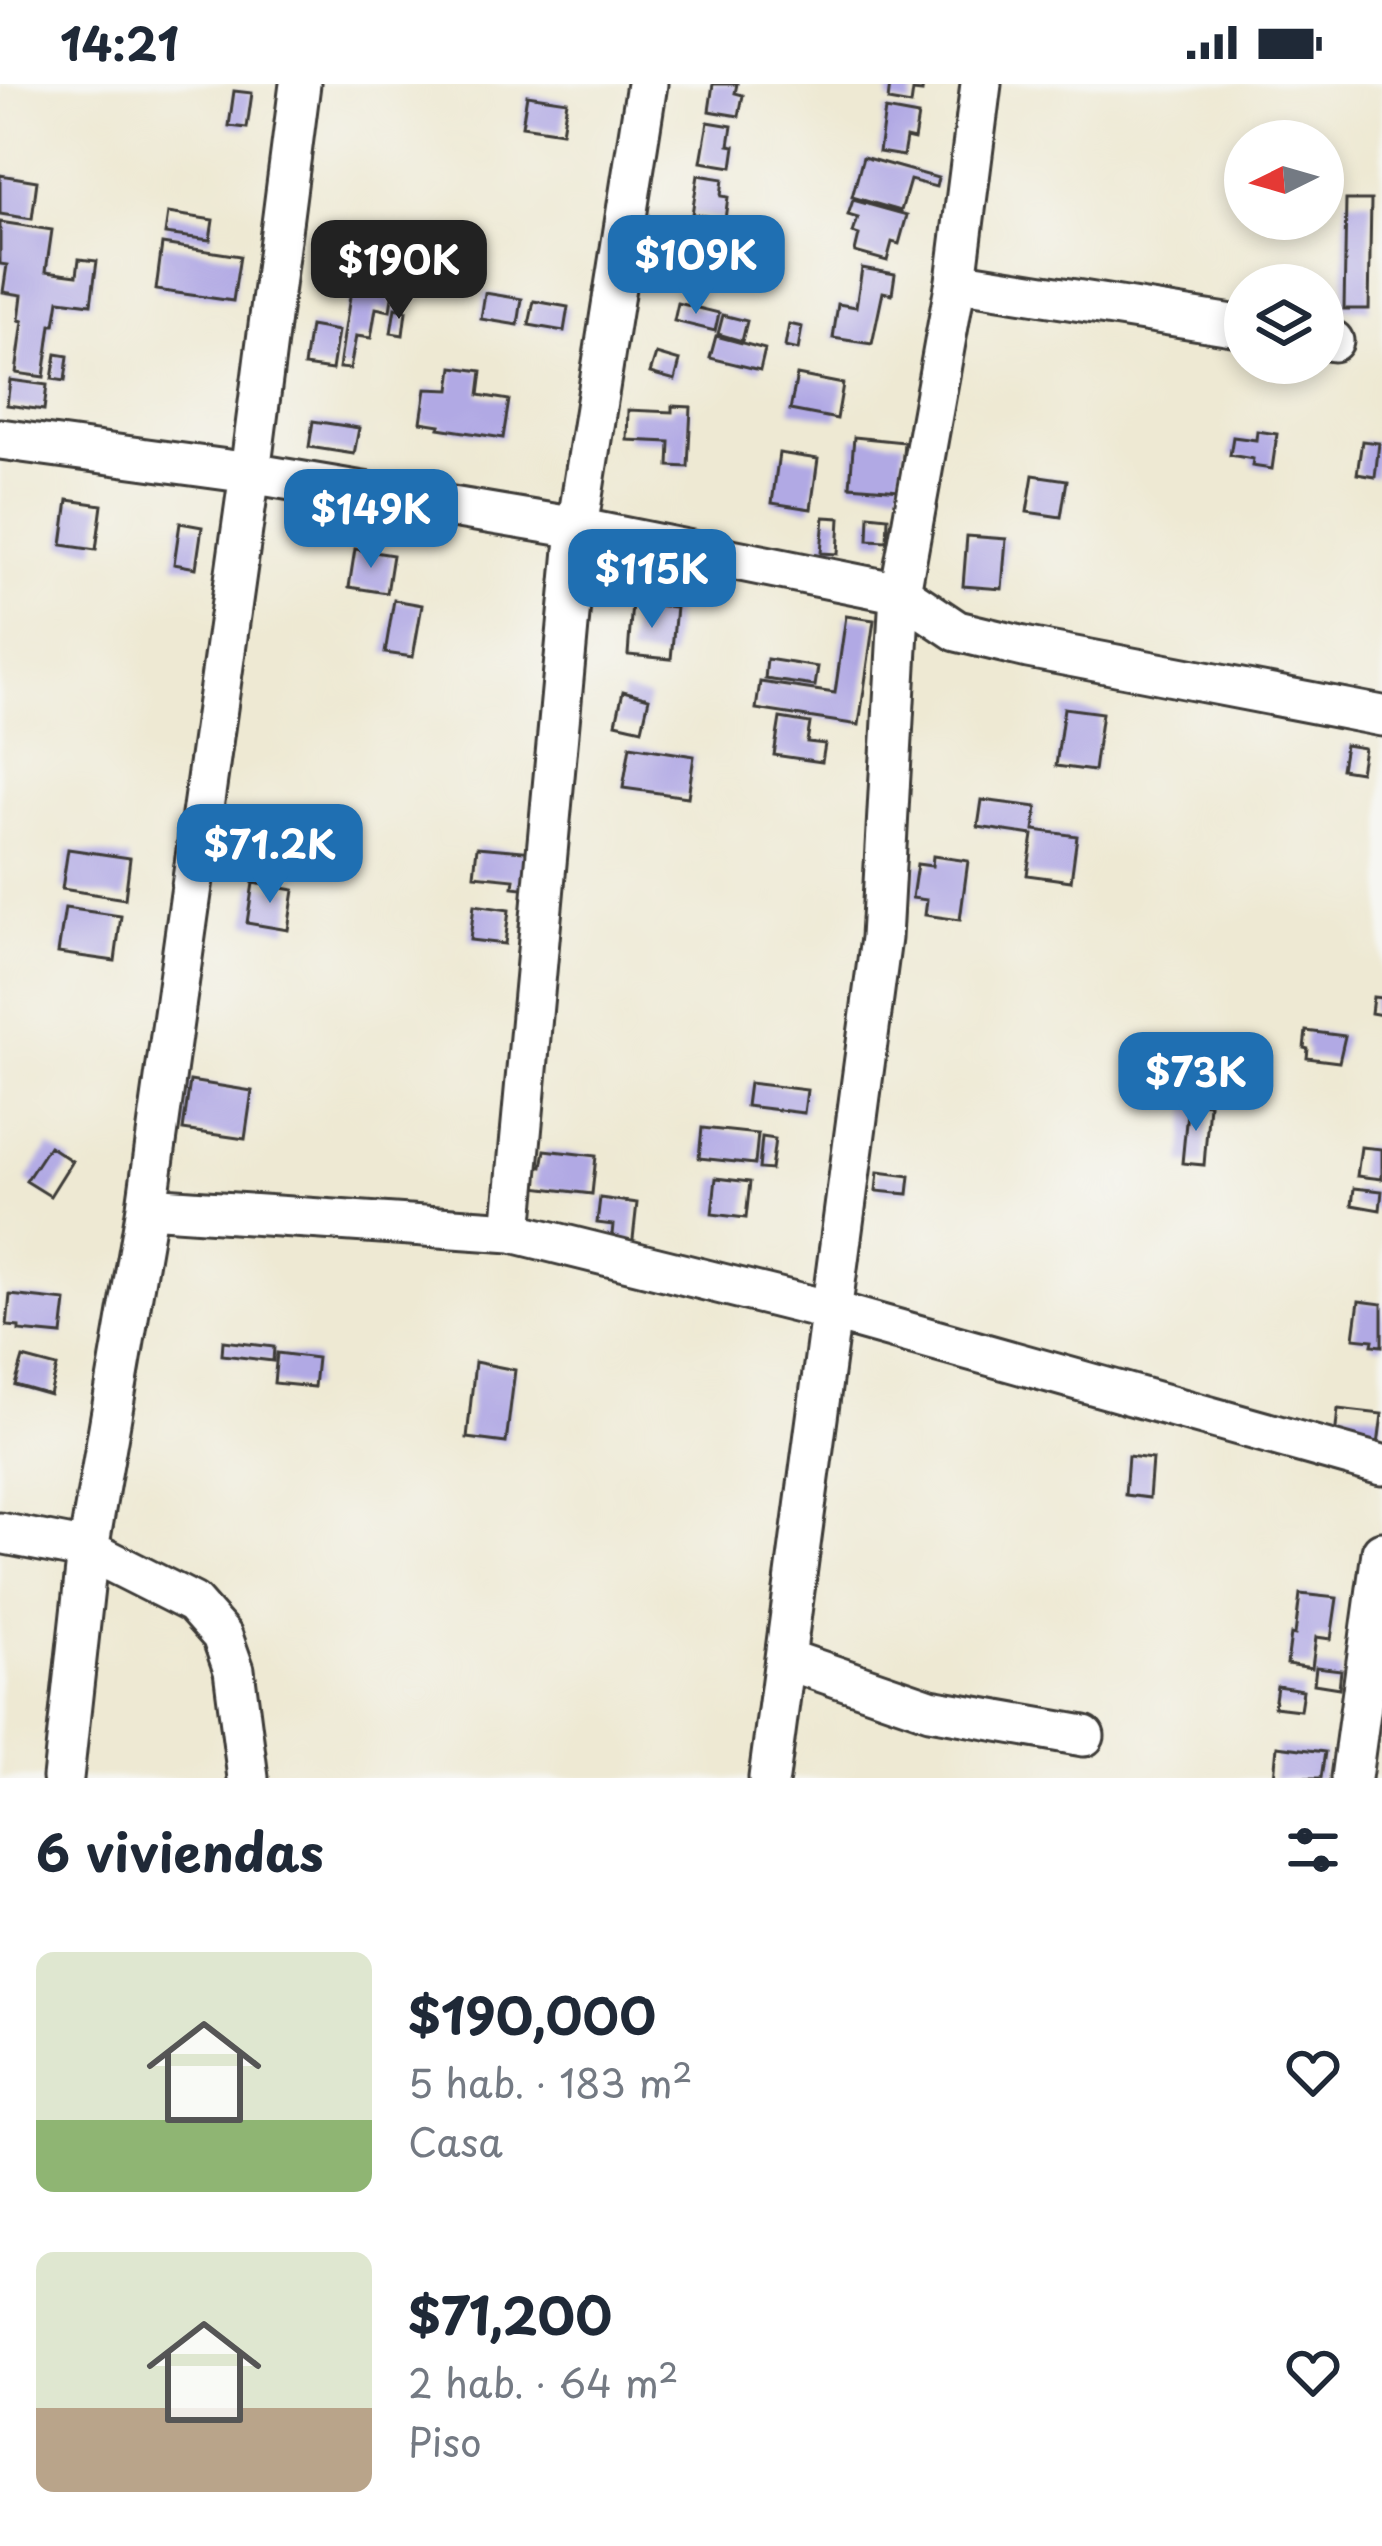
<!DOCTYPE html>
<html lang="es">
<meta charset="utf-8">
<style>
body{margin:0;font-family:"Playpen Sans",sans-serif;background:#f2f2f3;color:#1f2937;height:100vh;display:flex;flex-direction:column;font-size:45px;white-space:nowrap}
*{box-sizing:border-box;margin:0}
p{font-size:39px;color:#747a83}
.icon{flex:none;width:66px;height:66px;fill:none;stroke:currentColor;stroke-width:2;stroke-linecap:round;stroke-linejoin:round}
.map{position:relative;height:1694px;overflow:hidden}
.drawer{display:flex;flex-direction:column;background:#fff;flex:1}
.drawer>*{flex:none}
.needle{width:78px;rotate:265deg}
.tools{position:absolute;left:1224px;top:36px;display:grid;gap:24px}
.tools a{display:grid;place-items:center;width:120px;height:120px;border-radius:50%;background:#fff;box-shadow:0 6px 18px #0003;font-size:60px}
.price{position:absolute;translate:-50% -102px;padding:0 27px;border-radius:24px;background:#1f6fb2;color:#fff;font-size:39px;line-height:78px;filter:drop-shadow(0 3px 6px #0008)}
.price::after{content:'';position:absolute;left:50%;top:72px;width:36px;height:27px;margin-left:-18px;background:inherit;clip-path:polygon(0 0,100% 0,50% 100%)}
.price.on{background:#222;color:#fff}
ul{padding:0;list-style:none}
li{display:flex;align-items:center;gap:36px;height:300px;padding:0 36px}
li span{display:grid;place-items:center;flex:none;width:336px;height:240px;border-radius:18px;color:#555}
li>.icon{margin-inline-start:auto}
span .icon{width:144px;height:144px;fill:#fffc;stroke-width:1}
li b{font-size:51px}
h2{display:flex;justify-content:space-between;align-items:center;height:144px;padding:0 36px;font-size:51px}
.status{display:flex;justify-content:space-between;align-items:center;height:84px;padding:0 60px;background:#fff;direction:ltr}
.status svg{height:33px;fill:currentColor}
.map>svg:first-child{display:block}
.building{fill:#b1a9e4}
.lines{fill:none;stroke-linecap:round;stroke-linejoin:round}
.minor-casing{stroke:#3c3b37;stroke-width:45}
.minor{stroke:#fff;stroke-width:39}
</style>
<div class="status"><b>14:21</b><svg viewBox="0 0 49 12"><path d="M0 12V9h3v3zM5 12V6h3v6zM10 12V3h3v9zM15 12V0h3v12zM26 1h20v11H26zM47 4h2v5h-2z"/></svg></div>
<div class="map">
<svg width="1382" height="1694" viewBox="0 0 1382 1694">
<rect width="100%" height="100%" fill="#f6f6f2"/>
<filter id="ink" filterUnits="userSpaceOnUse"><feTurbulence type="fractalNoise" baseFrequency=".00833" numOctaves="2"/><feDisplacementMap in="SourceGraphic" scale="24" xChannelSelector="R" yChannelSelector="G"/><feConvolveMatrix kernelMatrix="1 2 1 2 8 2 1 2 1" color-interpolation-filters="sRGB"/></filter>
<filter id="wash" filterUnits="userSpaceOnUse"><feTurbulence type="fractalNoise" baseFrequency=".004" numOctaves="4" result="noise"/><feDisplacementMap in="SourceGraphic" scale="48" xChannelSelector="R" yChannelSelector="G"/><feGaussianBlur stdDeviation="2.7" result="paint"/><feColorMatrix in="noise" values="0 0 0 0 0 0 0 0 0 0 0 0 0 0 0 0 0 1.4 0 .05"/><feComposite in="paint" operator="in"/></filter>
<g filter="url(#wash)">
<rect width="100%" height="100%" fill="#eee9d3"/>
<g id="blocks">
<!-- building -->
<path class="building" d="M 713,0 L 737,0 L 735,9 L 743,11 L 739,32 L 709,27 Z
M 890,0 L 923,0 L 922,8 L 913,7 L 911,21 L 888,17 Z
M 234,7 L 252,9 L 247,44 L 229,42 Z
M 527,11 L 567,17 L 562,48 L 522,42 Z
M 885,26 L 918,32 L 914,56 L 906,54 L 903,72 L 879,68 Z
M 708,38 L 732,42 L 729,61 L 735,62 L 732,83 L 701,78 Z
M 863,73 L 938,94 L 936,103 L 910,96 L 901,127 L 852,113 Z
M 0,91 L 37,97 L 32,135 L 0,130 Z
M 698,91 L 723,95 L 721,112 L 728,113 L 725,135 L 692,130 Z
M 853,116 L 907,131 L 899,160 L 892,158 L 887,177 L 855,168 L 859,151 L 853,149 L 858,134 L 848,131 Z
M 1346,116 L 1371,116 L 1369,225 L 1344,225 Z
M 168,129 L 213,136 L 210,156 L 165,150 Z
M 0,138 L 52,146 L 46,187 L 77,191 L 79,175 L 97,177 L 91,220 L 59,216 L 55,241 L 51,241 L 44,293 L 16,289 L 23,237 L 19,236 L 22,211 L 3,208 L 7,181 L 0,180 Z
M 692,142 L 716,146 L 713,164 L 720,165 L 717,186 L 685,181 Z
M 162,160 L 240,172 L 233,217 L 156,206 Z
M 862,184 L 895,190 L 892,210 L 883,208 L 872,260 L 833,254 L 838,220 L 856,223 Z
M 353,193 L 394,200 L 390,227 L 376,224 L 371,254 L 356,252 L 350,285 L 339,284 Z
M 485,209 L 522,215 L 518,241 L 481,235 Z
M 534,217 L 568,223 L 564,247 L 529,241 Z
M 678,219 L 719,229 L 715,247 L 674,237 Z
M 395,224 L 406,227 L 403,251 L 391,249 Z
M 723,231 L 747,237 L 742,257 L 718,250 Z
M 789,240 L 802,243 L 798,266 L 785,263 Z
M 310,242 L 338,247 L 332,286 L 304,282 Z
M 716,252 L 765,265 L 760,286 L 710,274 Z
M 56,270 L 68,272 L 65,297 L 52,295 Z
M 656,270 L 680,277 L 675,296 L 650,289 Z
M 453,283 L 482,287 L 479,311 L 509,316 L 503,354 L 439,344 L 440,341 L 421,338 L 426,305 L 450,306 Z
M 797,291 L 843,300 L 837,335 L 790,326 Z
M 10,296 L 47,301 L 44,326 L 7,321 Z
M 672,322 L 691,323 L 688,383 L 669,382 L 670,358 L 627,356 L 628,326 L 672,328 Z
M 313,337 L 359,344 L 354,370 L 309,363 Z
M 1257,347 L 1277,350 L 1272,385 L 1252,382 L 1253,375 L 1230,371 L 1233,353 L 1256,356 Z
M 854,353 L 904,358 L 900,406 L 850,402 Z
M 1362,357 L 1379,359 L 1375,393 L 1357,390 Z
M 779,369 L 818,375 L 811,425 L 772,419 Z
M 1033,391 L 1067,396 L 1061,433 L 1027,428 Z
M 68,416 L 102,421 L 96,466 L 62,461 Z
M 869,431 L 888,433 L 887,457 L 868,456 Z
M 824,433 L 840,434 L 838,470 L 821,469 Z
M 180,439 L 202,443 L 196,484 L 174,480 Z
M 967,452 L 1006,455 L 1002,505 L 963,502 Z
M 355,465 L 393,471 L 387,509 L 349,503 Z
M 394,516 L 422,521 L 413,573 L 385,569 Z
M 632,519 L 676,523 L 671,575 L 628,571 Z
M 846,532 L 874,536 L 859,641 L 756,625 L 760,598 L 835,609 Z
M 767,575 L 818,583 L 815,602 L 765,595 Z
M 623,607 L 649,614 L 642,645 L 616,639 Z
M 1064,624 L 1102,629 L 1094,687 L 1056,682 Z
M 780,634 L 810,639 L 807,658 L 825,660 L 822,678 L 774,671 Z
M 1345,661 L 1364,664 L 1360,688 L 1341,685 Z
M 630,662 L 694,672 L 688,713 L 623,704 Z
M 982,716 L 1037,723 L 1034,746 L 1077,752 L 1071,797 L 1027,791 L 1033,751 L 978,743 Z
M 477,763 L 535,768 L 532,805 L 513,803 L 514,795 L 474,791 Z
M 68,765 L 130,774 L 125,815 L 62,805 Z
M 933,772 L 968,777 L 960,836 L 925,831 L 927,816 L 912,814 L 917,780 L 932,782 Z
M 253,799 L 294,806 L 288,846 L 247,839 Z
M 474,821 L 509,826 L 505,860 L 470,856 Z
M 65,824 L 121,832 L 115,877 L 58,869 Z
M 1373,913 L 1382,914 L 1382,931 L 1371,929 Z
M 1306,947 L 1345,952 L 1339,978 L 1307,974 L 1308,965 L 1304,964 Z
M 190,997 L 252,1007 L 245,1055 L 183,1046 Z
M 749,999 L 807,1006 L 804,1029 L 746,1022 Z
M 1188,1018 L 1209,1020 L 1204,1081 L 1182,1079 Z
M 702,1044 L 758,1050 L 755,1080 L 699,1074 Z
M 762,1053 L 775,1055 L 771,1086 L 759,1085 Z
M 49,1062 L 72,1077 L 50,1112 L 26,1097 Z
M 1361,1063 L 1382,1065 L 1382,1095 L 1357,1092 Z
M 545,1066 L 596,1072 L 592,1110 L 534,1103 L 537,1082 L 542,1083 Z
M 878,1088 L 910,1092 L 908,1110 L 876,1107 Z
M 716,1094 L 750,1098 L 746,1134 L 712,1130 Z
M 1354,1104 L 1382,1107 L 1380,1126 L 1352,1121 Z
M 600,1114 L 637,1119 L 631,1173 L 610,1170 L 613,1141 L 597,1139 Z
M 10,1211 L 66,1217 L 62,1251 L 19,1247 L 19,1243 L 7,1242 Z
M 1359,1217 L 1382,1220 L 1382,1262 L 1372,1261 L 1373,1256 L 1354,1254 Z
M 223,1257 L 274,1263 L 273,1277 L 222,1271 Z
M 277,1269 L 317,1274 L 314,1303 L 274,1299 Z
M 23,1274 L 57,1283 L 50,1311 L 15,1301 Z
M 475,1278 L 515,1286 L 506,1359 L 467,1354 Z
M 1338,1325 L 1382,1330 L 1378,1361 L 1335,1354 Z
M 1128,1372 L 1152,1375 L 1149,1414 L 1125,1411 Z
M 1300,1510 L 1337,1514 L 1331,1555 L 1316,1553 L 1312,1584 L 1287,1580 L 1291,1550 L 1295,1551 Z
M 1316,1583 L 1341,1586 L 1339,1604 L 1314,1600 Z
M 1277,1602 L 1303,1606 L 1300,1626 L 1274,1623 Z
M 1277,1662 L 1325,1668 L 1321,1694 L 1274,1694 Z"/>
</g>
</g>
<g filter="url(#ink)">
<use href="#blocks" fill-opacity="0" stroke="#3c3b37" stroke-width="3"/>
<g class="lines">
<!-- minor casing -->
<g class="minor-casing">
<path id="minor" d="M 956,197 L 1245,243
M 1323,255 L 1333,257
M 0,355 L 250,389 L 577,444 L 900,509 L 957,547 L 1028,564 L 1382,632
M 147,1123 L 512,1148 L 831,1227 L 1382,1381
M 512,1148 L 577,444 L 647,0
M 0,1449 L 88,1466 L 193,1519 L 222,1552 L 234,1586 L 248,1694
M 785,1575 L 930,1625 L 1084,1652
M 63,1694 L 88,1466 L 147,1123 L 250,389 L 300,0
M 769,1694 L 881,854 L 900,509 L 956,197 L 981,0
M 1351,1694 L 1382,1468"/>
</g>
<!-- minor -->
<use href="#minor" class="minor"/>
</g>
</g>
</svg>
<div class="tools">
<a><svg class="needle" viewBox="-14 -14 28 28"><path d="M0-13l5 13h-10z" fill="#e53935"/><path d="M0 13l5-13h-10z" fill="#747a83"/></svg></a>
<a><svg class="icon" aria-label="layers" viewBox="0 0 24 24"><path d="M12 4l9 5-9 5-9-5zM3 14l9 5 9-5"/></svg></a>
</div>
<b class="price" style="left:696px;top:233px">$109K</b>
<b class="price on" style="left:399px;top:238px">$190K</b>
<b class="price" style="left:371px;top:487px">$149K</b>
<b class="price" style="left:652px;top:547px">$115K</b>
<b class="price" style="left:270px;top:822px">$71.2K</b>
<b class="price" style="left:1196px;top:1050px">$73K</b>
</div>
<section class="drawer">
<h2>6 viviendas<svg class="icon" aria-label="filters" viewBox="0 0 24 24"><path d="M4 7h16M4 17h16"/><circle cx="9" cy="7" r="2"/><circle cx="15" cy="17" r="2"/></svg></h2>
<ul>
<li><span style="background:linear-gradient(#dfe7d0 70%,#8fb573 0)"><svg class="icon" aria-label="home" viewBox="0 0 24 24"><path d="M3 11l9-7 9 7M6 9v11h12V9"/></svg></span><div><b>$190,000</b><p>5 hab. · 183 m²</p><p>Casa</p></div><svg class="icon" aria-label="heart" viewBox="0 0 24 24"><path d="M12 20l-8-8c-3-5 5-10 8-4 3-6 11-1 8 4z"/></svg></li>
<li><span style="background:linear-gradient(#dfe7d0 65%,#b9a48a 0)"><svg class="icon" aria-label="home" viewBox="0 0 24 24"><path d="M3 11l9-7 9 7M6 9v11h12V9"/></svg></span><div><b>$71,200</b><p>2 hab. · 64 m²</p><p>Piso</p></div><svg class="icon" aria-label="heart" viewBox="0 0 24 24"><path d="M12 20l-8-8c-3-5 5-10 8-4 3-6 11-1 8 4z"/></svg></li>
</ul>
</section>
